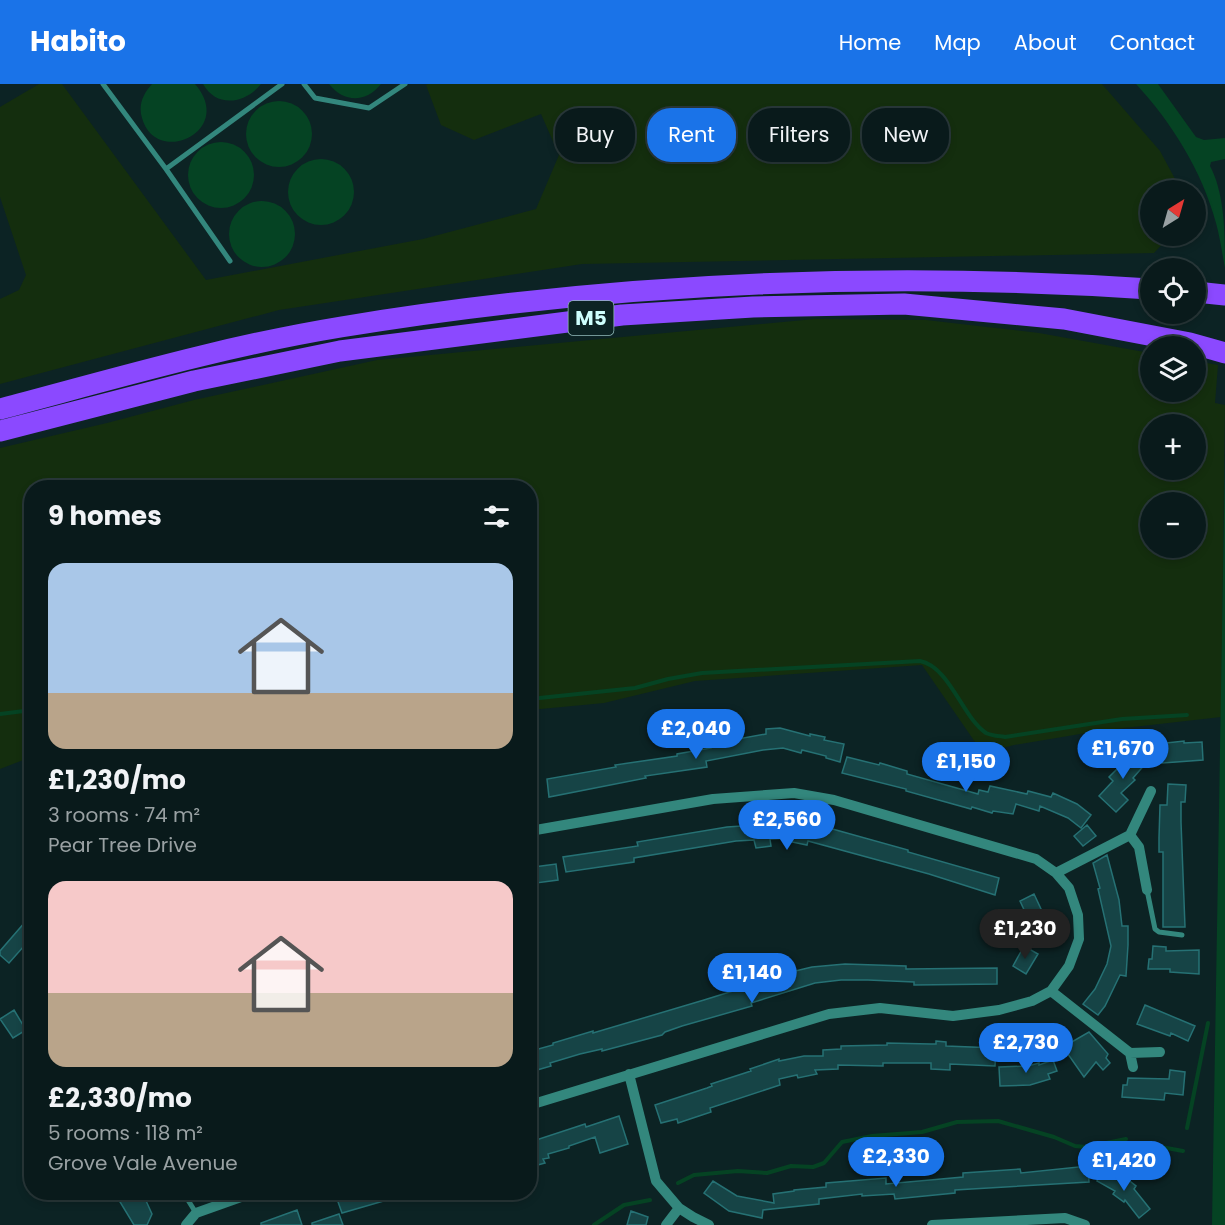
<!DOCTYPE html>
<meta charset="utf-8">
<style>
body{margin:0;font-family:Poppins,sans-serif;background:#172728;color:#f1f3f6;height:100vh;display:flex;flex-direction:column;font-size:22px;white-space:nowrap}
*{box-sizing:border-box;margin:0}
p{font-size:20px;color:#99a1a3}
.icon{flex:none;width:33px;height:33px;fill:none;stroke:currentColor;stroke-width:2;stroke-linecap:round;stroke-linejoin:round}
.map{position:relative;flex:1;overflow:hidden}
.drawer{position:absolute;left:24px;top:396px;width:513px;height:720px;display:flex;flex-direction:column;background:#091a1b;border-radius:24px;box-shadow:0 3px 9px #0003,0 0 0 2px #29383a}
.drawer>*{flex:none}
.top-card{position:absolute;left:555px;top:24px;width:570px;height:54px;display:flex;gap:12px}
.needle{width:39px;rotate:37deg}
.controls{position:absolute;left:1140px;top:96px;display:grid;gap:12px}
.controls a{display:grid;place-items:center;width:66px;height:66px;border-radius:50%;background:#091a1b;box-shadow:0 3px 9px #0003,0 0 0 2px #29383a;font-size:30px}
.price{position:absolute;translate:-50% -51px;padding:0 14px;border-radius:21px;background:#1a73e8;color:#fff;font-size:20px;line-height:39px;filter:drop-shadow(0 2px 3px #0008)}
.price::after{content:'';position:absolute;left:50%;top:36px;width:18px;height:14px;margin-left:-9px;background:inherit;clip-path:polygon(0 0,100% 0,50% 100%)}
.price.on{background:#222;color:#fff}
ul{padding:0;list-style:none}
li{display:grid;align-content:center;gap:12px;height:318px;padding:0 24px}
li span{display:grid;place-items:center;height:186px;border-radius:18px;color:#555}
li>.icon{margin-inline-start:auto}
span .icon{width:108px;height:108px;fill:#fffc;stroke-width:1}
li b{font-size:26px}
h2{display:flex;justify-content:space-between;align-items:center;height:72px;padding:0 24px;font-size:26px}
.chip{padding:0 21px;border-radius:24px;background:#091a1b;box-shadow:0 3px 9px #0003,0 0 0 2px #29383a;font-size:21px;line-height:54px}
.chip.on{background:#1a73e8;color:#fff}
header{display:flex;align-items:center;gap:36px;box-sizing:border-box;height:84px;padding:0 30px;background:#1a73e8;color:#fff}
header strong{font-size:28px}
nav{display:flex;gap:33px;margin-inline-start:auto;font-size:21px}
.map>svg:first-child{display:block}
.green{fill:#142e0e;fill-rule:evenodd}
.water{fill:#054323}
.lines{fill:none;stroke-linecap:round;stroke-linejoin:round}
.stream{stroke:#054323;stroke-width:4}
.building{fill:#164446;stroke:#267174;stroke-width:1.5}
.service{stroke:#33877d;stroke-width:5}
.minor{stroke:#33877d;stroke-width:10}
.motorway{stroke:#8b49ff;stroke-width:21}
.labels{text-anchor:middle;stroke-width:4.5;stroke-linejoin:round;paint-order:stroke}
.shield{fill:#0c2324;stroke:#94bdbc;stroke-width:1.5}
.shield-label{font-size:20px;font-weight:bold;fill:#cefffd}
</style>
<header>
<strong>Habito</strong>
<nav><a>Home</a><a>Map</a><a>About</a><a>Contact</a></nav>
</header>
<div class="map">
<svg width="1225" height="1141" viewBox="0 0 1225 1141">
<rect width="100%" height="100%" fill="#0c2324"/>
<!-- green -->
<path class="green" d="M 39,0 L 62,0 L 206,196 L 423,155 L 536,125 L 559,71 L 541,30 L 474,56 L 441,41 L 426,1 L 428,0 L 1102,0 L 1160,67 L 1181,106 L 1150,106 L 1150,152 L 1170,152 L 1154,169 L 582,180 L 279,226 L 0,300 L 0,215 L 19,206 L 26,191 L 0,113 L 0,23 Z
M 815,235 L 926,236 L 1039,249 L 1150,269 L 1150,308 L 1196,308 L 1196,277 L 1218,281 L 1215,319 L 1225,321 L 1221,633 L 1098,647 L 1014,661 L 987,668 L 975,658 L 922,581 L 695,597 L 604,619 L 530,626 L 530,404 L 32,404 L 31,673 L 0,685 L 0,364 L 107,339 L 194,316 L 377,276 ZM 1150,340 L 1196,340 L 1196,386 L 1150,386 ZM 1150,418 L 1196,418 L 1196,464 L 1150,464 Z"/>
<!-- water -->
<path class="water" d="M 152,0 L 195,0 C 236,47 156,84 142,34 C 138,21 143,10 152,0 Z
M 203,0 L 261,0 C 246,19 217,25 203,0 Z
M 329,0 L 381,0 C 366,19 344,19 329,0 Z
M 1136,0 L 1158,0 L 1196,53 L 1204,56 L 1225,54 L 1225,75 L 1211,78 L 1210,82 C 1225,110 1225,151 1225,184 C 1222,169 1220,153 1216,139 C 1202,87 1172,39 1136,0 Z
M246 50a33 33 0 1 1 66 0a33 33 0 1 1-66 0Z
M188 91a33 33 0 1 1 66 0a33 33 0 1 1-66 0Z
M288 108a33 33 0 1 1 66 0a33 33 0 1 1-66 0Z
M229 150a33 33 0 1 1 66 0a33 33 0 1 1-66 0Z
M 1225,370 L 1225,1141 L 1212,1141 Z"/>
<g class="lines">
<!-- stream -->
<path class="stream" d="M 530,615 L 635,604 L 668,595 L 702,589 L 920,577 C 950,583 962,633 986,649 C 992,652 999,652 1005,653 L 1122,635 L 1187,631
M 0,630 L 32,626
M 1187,1044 L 1208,939
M 1139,1059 L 1183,1067
M 678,1099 L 694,1091 L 738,1087 L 767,1089 L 791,1082 L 813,1083 L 824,1079 L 842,1058 L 872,1052 L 922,1048 L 957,1038 L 998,1037 L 1054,1053 L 1075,1062 L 1086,1063 L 1126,1055
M 594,1141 L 624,1121 L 650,1116"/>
</g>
<!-- building -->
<path class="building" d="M 780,644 L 810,652 L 810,650 L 825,653 L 824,656 L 844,660 L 840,678 L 826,674 L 826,672 L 802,666 L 801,669 L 783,664 L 763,666 L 706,677 L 707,683 L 645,692 L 646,694 L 549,713 L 547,695 L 616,683 L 615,681 L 677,672 L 677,670 L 711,664 L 710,660 L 766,650 L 766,645 Z
M 1184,657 L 1184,659 L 1202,658 L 1203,676 L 1149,680 L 1148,661 Z
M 1131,664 L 1147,678 L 1133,694 L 1135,696 L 1121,709 L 1128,716 L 1116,728 L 1099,712 L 1113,697 L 1109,693 L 1123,679 L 1119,676 Z
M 847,673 L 879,681 L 880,679 L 907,687 L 907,690 L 978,710 L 979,706 L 988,708 L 990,702 L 1027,710 L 1028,707 L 1051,713 L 1053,709 L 1077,720 L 1091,731 L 1081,744 L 1068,734 L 1040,722 L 1039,727 L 1016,720 L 1013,730 L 993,727 L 992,729 L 972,723 L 971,725 L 906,707 L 906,705 L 842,689 Z
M 1168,700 L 1186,701 L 1185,718 L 1181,718 L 1181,738 L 1185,843 L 1163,843 L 1163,768 L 1159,768 L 1159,754 L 1160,721 L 1167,721 Z
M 789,739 L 817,746 L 818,741 L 908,766 L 908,768 L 999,794 L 995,811 L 929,790 L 808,757 L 807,761 L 792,758 L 793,754 L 770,755 L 771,762 L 756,764 L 754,756 L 736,757 L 634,774 L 634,778 L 566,788 L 563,773 L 638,762 L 637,758 L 727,743 Z
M 1087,741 L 1096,752 L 1083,762 L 1074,752 Z
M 1107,771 L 1119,816 L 1122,842 L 1128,842 L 1128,861 L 1126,892 L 1120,891 L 1105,922 L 1098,931 L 1083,920 L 1095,905 L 1107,880 L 1111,862 L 1098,805 L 1100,804 L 1093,779 Z
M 556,780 L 558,796 L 536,799 L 534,783 Z
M 1034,810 L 1041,825 L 1027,832 L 1020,817 Z
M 32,830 L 32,853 L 9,879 L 0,871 L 0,867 Z
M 1024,862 L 1038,870 L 1026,890 L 1013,882 Z
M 1153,862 L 1166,863 L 1166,867 L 1199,866 L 1199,890 L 1170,888 L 1170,885 L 1148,885 L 1149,875 L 1152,875 Z
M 845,880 L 906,882 L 906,885 L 997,884 L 997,900 L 914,901 L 914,898 L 868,896 L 841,896 L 815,899 L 751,919 L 752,922 L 682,942 L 665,948 L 662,951 L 602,967 L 602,965 L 580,970 L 550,979 L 551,982 L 537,986 L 531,967 L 553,961 L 553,959 L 593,947 L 593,949 L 704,916 L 749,902 L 748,899 L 766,894 L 812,883 Z
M 1145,921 L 1195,942 L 1188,957 L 1171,949 L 1170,952 L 1137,940 Z
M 14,926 L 26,946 L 13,954 L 0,935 Z
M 1089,948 L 1108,970 L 1106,974 L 1110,979 L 1103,986 L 1096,978 L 1084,993 L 1063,963 Z
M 936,957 L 946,958 L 946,962 L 996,964 L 995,982 L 950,980 L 950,986 L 931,985 L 931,979 L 883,979 L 883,982 L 838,981 L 838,985 L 815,986 L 817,990 L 798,994 L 797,991 L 779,995 L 780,1001 L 710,1024 L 711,1028 L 678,1039 L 677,1035 L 661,1039 L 655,1021 L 707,1004 L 712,1002 L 711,1000 L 751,987 L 750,985 L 779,975 L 779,977 L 804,972 L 823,972 L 823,966 L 841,965 L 841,962 L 887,961 L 887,959 L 931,960 L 936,960 Z
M 1053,976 L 1057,987 L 1048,990 L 1050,995 L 1030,1001 L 1000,1002 L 999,983 L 1028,982 L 1039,979 L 1039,981 Z
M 1170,986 L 1185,988 L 1183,1011 L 1165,1009 L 1164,1016 L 1122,1013 L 1123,1001 L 1127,1001 L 1128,994 L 1169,995 Z
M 619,1032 L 628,1060 L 600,1069 L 595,1053 L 569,1062 L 569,1064 L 548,1070 L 549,1074 L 543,1075 L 545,1079 L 534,1082 L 533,1077 L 530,1078 L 530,1058 L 585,1040 L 586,1043 Z
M 1088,1082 L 1089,1098 L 955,1106 L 955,1109 L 895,1115 L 894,1110 L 862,1112 L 862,1110 L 819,1115 L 819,1120 L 763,1126 L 762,1134 L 729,1127 L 704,1109 L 713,1097 L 737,1112 L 774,1119 L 773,1110 L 794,1107 L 794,1106 L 826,1103 L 826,1099 L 886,1094 L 886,1100 L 963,1093 L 963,1089 L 1020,1085 L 1021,1089 Z
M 1103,1085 L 1124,1096 L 1126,1094 L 1136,1102 L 1134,1105 L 1150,1125 L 1139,1134 L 1125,1116 L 1124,1118 L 1113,1110 L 1115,1107 L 1097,1097 Z
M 114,1108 L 142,1108 L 152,1130 L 147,1141 L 134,1141 Z
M 356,1108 L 408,1108 L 408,1110 L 342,1129 L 337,1115 Z
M 297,1126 L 302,1141 L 261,1141 L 261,1139 Z
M 631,1127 L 648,1133 L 646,1141 L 627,1141 Z
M 339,1130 L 343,1141 L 312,1141 L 312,1139 Z"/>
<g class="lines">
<!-- service -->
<path class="service" d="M 103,0 L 166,85 L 282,0
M 304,0 L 315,14 L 369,24 L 405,0
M 166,85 L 230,177
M 1147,806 L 1155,845 L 1159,848 L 1182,851
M 183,1108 L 196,1129"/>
<!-- minor -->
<path class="minor" d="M 530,747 L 713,715 L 794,709 L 834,716 L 1036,775 L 1056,789 L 1069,804 L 1078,831 L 1079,855 L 1069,882 L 1051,907 L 1032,917 L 999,926 L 953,932 L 880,924 L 829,930 L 530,1021
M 1130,751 L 1139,763 L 1147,806
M 1056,789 L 1130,751 L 1151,707
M 1051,907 L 1130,969
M 1133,983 L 1130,969 L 1160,968
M 629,990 L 656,1097 L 679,1124 L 693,1133 L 709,1141
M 186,1141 L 196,1129 L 255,1108
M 666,1141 L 679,1124
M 932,1141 L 1065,1134 L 1085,1141"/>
<!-- motorway -->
<path class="motorway" d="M 1196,208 L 1225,211
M 0,325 C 113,295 225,262 341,243 C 608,199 881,187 1150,205
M 0,347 L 194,297 L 340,267 L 622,231 L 753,223 L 904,220 L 1064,235 L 1190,259 L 1225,269"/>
</g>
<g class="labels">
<!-- shield labels -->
<rect class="shield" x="568.5" y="217" width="45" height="34" rx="4.5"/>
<g class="shield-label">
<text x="591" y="241">M5</text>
</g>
</g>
</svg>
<div class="controls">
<a><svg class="needle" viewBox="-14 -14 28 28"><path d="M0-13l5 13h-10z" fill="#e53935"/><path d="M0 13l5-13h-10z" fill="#99a1a3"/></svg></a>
<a><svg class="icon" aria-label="locate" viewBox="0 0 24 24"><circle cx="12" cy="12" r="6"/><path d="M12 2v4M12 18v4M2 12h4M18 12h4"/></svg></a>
<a><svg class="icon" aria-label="layers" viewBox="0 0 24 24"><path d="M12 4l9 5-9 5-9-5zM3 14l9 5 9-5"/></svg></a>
<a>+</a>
<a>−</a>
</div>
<b class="price" style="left:696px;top:676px">£2,040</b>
<b class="price" style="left:1123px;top:696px">£1,670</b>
<b class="price" style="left:966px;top:709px">£1,150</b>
<b class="price" style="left:787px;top:767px">£2,560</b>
<b class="price on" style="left:1025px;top:876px">£1,230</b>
<b class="price" style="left:752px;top:920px">£1,140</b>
<b class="price" style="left:1026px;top:990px">£2,730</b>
<b class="price" style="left:896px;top:1104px">£2,330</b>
<b class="price" style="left:1124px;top:1108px">£1,420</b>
<div class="top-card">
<a class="chip">Buy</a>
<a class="chip on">Rent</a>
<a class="chip">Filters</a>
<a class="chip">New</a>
</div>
<section class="drawer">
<h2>9 homes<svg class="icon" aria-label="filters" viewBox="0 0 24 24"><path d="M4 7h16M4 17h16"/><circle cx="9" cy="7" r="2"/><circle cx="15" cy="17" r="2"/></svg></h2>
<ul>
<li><span style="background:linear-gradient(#a9c7e8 70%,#b9a48a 0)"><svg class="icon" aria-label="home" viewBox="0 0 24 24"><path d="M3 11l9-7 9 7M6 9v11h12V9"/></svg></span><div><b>£1,230/mo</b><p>3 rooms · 74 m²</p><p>Pear Tree Drive</p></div></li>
<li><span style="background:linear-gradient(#f6c9c9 60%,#b9a48a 0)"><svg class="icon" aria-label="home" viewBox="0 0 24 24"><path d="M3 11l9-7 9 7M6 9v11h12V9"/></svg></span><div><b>£2,330/mo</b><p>5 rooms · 118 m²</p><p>Grove Vale Avenue</p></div></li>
</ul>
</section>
</div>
